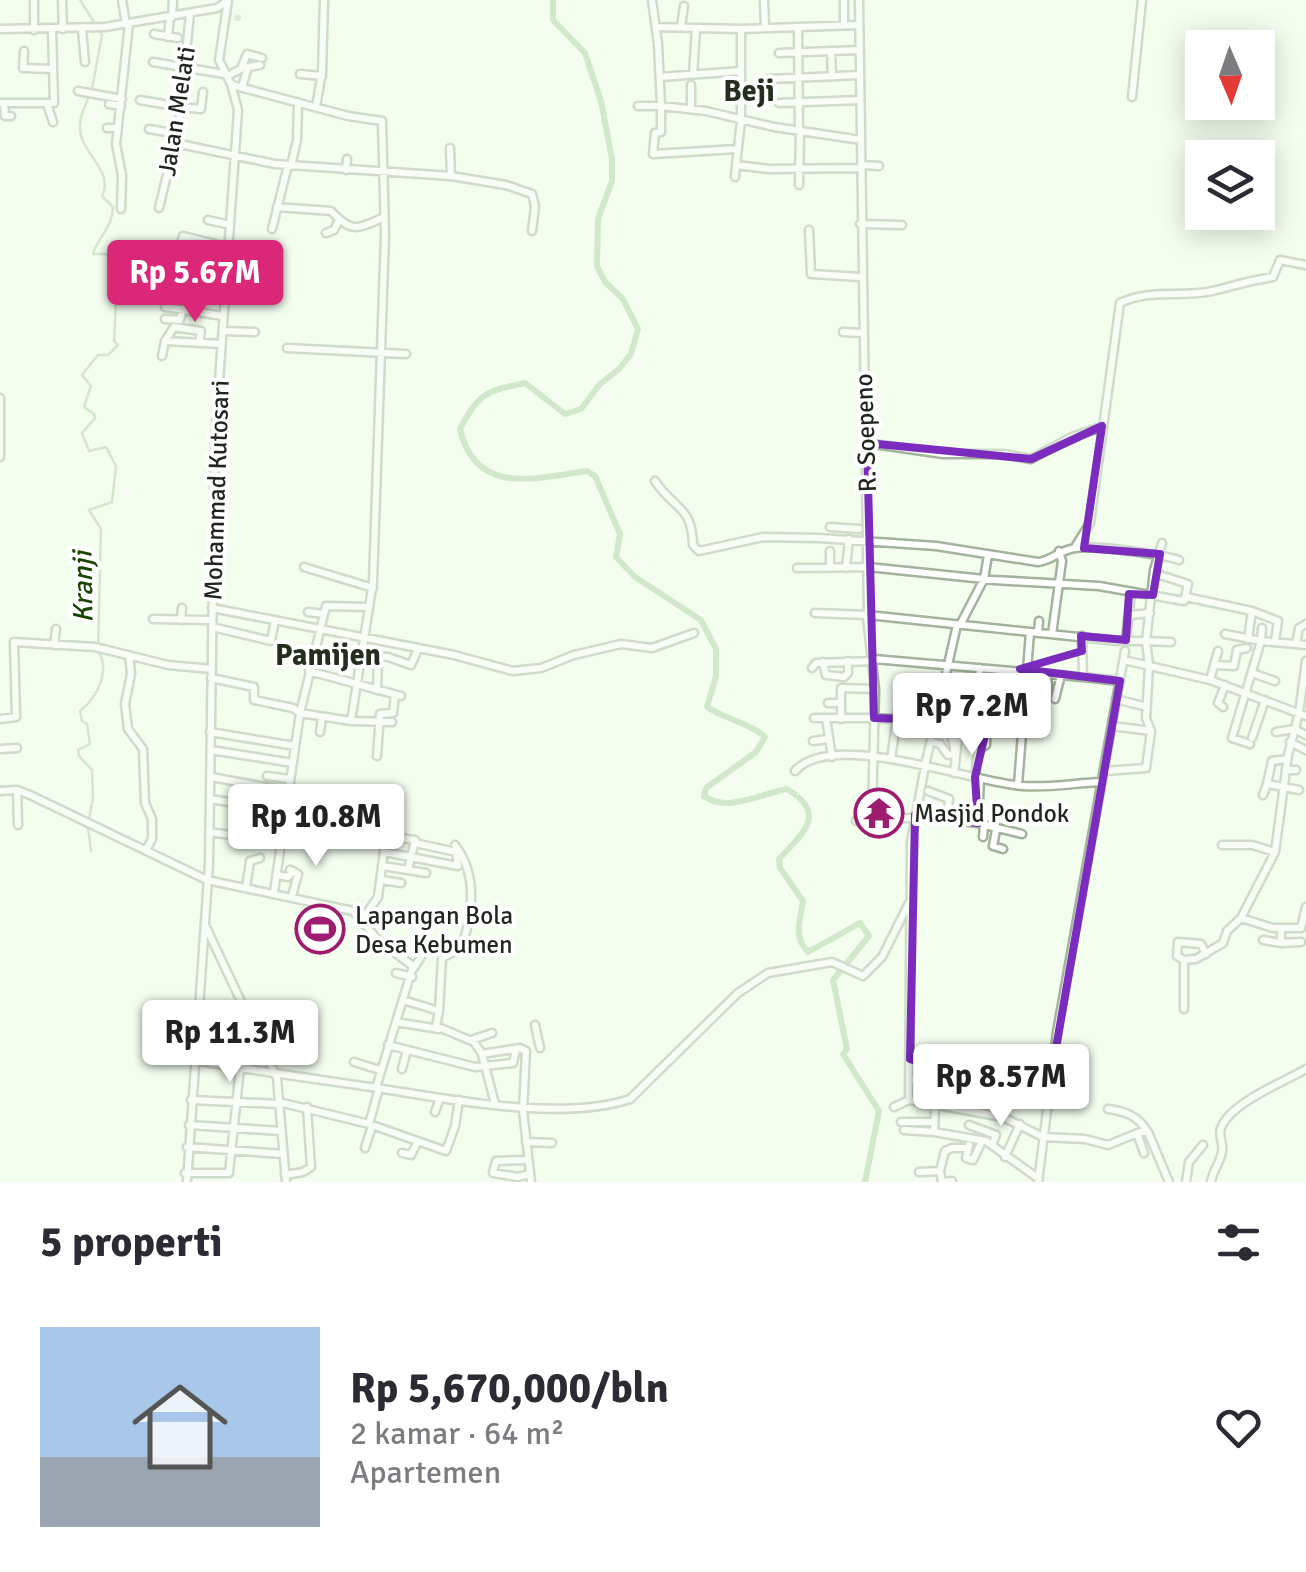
<!DOCTYPE html>
<html lang="id">
<meta charset="utf-8">
<style>
body{margin:0;font-family:Signika,sans-serif;background:#f7f7f7;color:#2b2b33;height:100vh;display:flex;flex-direction:column;font-size:38px;white-space:nowrap}
*{box-sizing:border-box;margin:0}
p{font-size:32px;color:#7c7c81}
.icon{flex:none;width:55px;height:55px;fill:none;stroke:currentColor;stroke-width:2;stroke-linecap:round;stroke-linejoin:round}
.map{position:relative;height:1182px;overflow:hidden}
.details{display:flex;flex-direction:column;background:#fff;flex:1}
.details>*{flex:none}
.needle{width:65px;rotate:178deg}
.tools{position:absolute;left:1185px;top:30px;display:grid;gap:20px}
.tools a{display:grid;place-items:center;width:90px;height:90px;border-radius:0px;background:#fff;box-shadow:0 5px 25px #0003;font-size:50px}
.price{position:absolute;translate:-50% -85px;padding:0 22px;border-radius:10px;background:#fff;color:#222;font-size:32px;line-height:65px;filter:drop-shadow(0 2px 5px #0008)}
.price::after{content:'';position:absolute;left:50%;top:60px;width:30px;height:22px;margin-left:-15px;background:inherit;clip-path:polygon(0 0,100% 0,50% 100%)}
.price.current{background:#db2777;color:#fff}
ul{padding:0;list-style:none}
li{display:flex;align-items:center;gap:30px;height:250px;padding:0 40px}
li span{display:grid;place-items:center;flex:none;width:280px;height:200px;border-radius:0px;color:#555}
li>.icon{margin-inline-start:auto}
span .icon{width:120px;height:120px;fill:#fffc;stroke-width:1}
li b{font-size:42px}
h2{display:flex;justify-content:space-between;align-items:center;height:120px;padding:0 40px;font-size:42px}
.map>svg:first-child{display:block}
.green{fill:#d6f7ca}
.lines{fill:none;stroke-linecap:round;stroke-linejoin:round}
.stream{stroke:#accea0;stroke-width:2.5}
.river{stroke:#accea0;stroke-width:6}
.minor-tunnel{stroke:#c9d3c5;stroke-width:6;stroke-dasharray:6 3;stroke-linecap:butt}
.minor-casing{stroke:#a2b49c;stroke-width:11}
.minor{stroke:#fff;stroke-width:6}
.marked{fill:none;stroke:#7b2cbf;stroke-width:8;stroke-linejoin:round}
.labels{text-anchor:middle;stroke-width:8;stroke-linejoin:round;paint-order:stroke}
.street-label{font-size:25px;fill:#1f261d;stroke:#fff}
.poi-label{font-size:25px;fill:#1f261d;stroke:#fff;text-anchor:start}
.water-label{font-size:28px;font-style:italic;fill:#1a4402;stroke:#fff}
.quarter-label{font-size:30px;font-weight:bold;fill:#212f1c;stroke:#fff}
</style>
<div class="map">
<svg width="1306" height="1182" viewBox="0 0 1306 1182">
<rect width="100%" height="100%" fill="#f3feef"/>
<!-- green -->
<path class="green" d="M 309,901 L 343,911 L 331,955 L 299,947 Z"/>
<g class="lines">
<!-- stream -->
<path class="stream" d="M 80,0 L 102,35 L 92,89
M 89,819 L 93,798 L 92,770 L 79,756 L 78,750 L 90,744 L 87,724 L 82,721 L 80,711 C 97,698 111,670 98,651 L 101,529 L 89,510 L 112,502 L 116,466 L 106,447 L 89,451 L 82,433 L 95,418 L 94,414 L 84,407 L 91,386 L 82,375 L 98,355 L 108,355 L 118,345 L 114,341 L 116,302 L 122,279 L 111,258 L 106,254 L 93,254 C 97,238 113,227 113,207 L 102,196 C 115,171 80,153 80,128 C 79,117 85,107 89,96
M 88,827 L 91,851"/>
<!-- river -->
<path class="river" d="M 553,0 L 553,20 L 585,53 L 601,101 L 612,159 L 612,181 L 598,219 L 597,266 L 605,282 L 623,299 L 638,329 L 631,354 L 619,369 L 600,384 L 581,409 L 565,414 L 525,383 C 486,391 479,393 460,429 C 476,497 536,478 587,471 L 595,476 L 620,534 L 616,557 L 635,577 L 701,620 L 716,649 L 716,676 L 707,707 C 725,719 752,724 765,737 L 756,752 L 706,788 L 704,796 C 727,813 760,794 787,789 C 828,814 804,832 779,859 L 780,868 L 803,901 C 800,921 793,937 808,952 L 860,923 L 869,936 L 833,980 L 847,1049 L 843,1054 L 879,1111 L 865,1182"/>
<!-- minor-tunnel -->
<path class="minor-tunnel" d="M 226,15 L 242,19"/>
<!-- minor casing -->
<g class="minor-casing">
<path id="minor" d="M 62,0 L 63,29
M 122,0 L 126,24
M 652,0 L 658,44 L 661,106 L 706,111 L 774,127 L 861,140
M 764,0 L 765,28
M 844,0 L 844,25
M 859,0 L 868,615 L 1117,641 L 1146,641 L 1154,570 L 1162,543
M 172,17 L 173,0
M 656,27 L 741,29 L 859,25
M 681,27 L 684,6
M 798,27 L 799,130
M 0,29 L 105,27 L 217,8 L 227,1
M 82,29 L 85,62
M 741,29 L 741,121 L 736,165 L 769,169 L 861,168
M 34,30 L 34,0
M 154,34 L 178,38
M 168,37 L 170,17
M 24,51 L 23,68 L 53,69
M 831,51 L 832,76
M 779,53 L 860,50
M 153,62 L 224,74
M 300,74 L 322,76
M 693,75 L 696,28
M 227,76 L 241,69 L 247,54 L 262,58
M 660,77 L 741,71
M 769,79 L 860,75
M 691,85 L 691,108
M 242,87 L 248,67 L 260,65
M 78,91 L 122,99
M 1132,97 L 1142,0
M 140,100 L 181,107
M 0,103 L 54,103 L 52,29
M 4,103 L 5,116 L 11,116
M 779,103 L 860,100
M 47,104 L 53,122
M 109,104 L 121,106
M 638,106 L 661,106 L 661,132 L 655,133 L 653,154 L 737,149
M 181,107 L 201,109 L 203,92
M 316,107 L 322,72 L 324,0
M 107,128 L 118,128
M 149,129 L 177,134
M 175,143 L 275,164 L 451,176 L 506,185 L 532,194 L 535,206 L 532,231
M 450,148 L 451,176
M 861,165 L 879,166
M 291,166 L 297,140 L 298,102
M 346,170 L 347,159
M 735,177 L 736,165
M 799,185 L 800,131
M 277,207 L 331,211 C 351,232 356,230 382,218
M 159,208 L 179,125 L 190,13
M 121,209 L 122,175 L 116,144 L 129,24
M 208,220 L 230,225
M 860,224 L 902,225
M 272,229 L 288,165
M 809,230 L 811,274 L 861,277
M 326,233 L 334,230 L 339,220
M 179,249 L 183,236 L 228,247
M 228,257 L 268,262
M 162,266 L 226,279
M 225,299 L 256,299
M 165,307 L 223,316
M 165,319 L 180,320 L 183,309
M 223,331 L 255,332
M 843,332 L 862,333
M 165,341 L 222,344
M 287,348 L 406,354
M 162,356 L 165,341 L 174,327 L 201,331 L 199,343
M 0,398 L 0,457
M 867,443 L 943,454 L 1004,454 L 1031,459 L 1072,437 L 1101,427
M 655,481 C 674,510 692,505 693,545 L 699,551 L 763,537 L 819,538 L 936,546 L 1038,562 C 1051,561 1060,550 1075,548 C 1094,545 1160,554 1179,560
M 830,527 L 859,529
M 1075,547 L 1090,523 L 1120,303 C 1152,288 1182,298 1212,291 C 1233,286 1252,280 1273,277 L 1280,260 L 1306,265
M 304,567 L 373,588
M 797,568 L 868,567 L 994,580 L 1099,586 L 1184,601 L 1188,584 L 1154,573
M 830,568 L 830,551
M 846,568 L 849,539
M 1186,597 L 1252,611 L 1278,621 L 1275,641
M 212,608 L 454,655 L 513,671 L 541,668 L 574,655 L 621,644 L 652,648 L 694,633
M 308,612 L 324,614
M 815,613 L 868,615
M 1130,615 L 1150,613
M 867,617 L 875,689 L 872,818 L 914,818
M 153,619 L 212,620
M 181,620 L 182,608
M 957,625 L 925,766 L 911,842 L 909,1100 L 1003,1117 L 1043,1137 L 1085,1139 L 1108,1145 L 1140,1132 L 1148,1132 L 1169,1182
M 960,625 L 984,579 L 988,555
M 212,627 L 271,641 L 275,620
M 1038,633 L 1039,621
M 1052,634 L 1062,561 L 1059,551
M 1225,634 L 1261,641 L 1262,628
M 1082,636 L 1083,677 L 1120,681
M 1248,639 L 1252,611
M 1126,640 L 1131,594
M 1296,644 L 1299,628 L 1306,624
M 54,645 L 56,629
M 129,655 L 131,674 L 125,704 L 128,729 L 143,749 L 145,803 L 152,819 L 152,839 L 146,850
M 362,655 L 388,657 L 411,665 L 418,649
M 874,659 L 1083,677
M 1124,660 L 1210,680 L 1306,716
M 823,662 L 826,675 L 844,677 L 848,673 L 848,661
M 1215,665 L 1234,666 L 1237,650 L 1247,648
M 812,668 L 816,663 L 874,661
M 309,671 L 401,696
M 1252,673 L 1275,681
M 1047,674 L 1048,695
M 211,678 L 254,687 L 254,700 L 293,708 L 300,713 L 351,721 L 373,582 L 385,235 L 382,121 L 348,116 L 232,85
M 1210,680 L 1218,651
M 377,690 L 378,656
M 1055,699 L 1061,675
M 1116,699 L 1147,707
M 976,700 L 980,668
M 828,703 L 840,703
M 1223,707 L 1218,703 L 1225,685
M 814,718 L 874,718 L 1023,727
M 826,718 L 832,757
M 0,719 L 16,717 L 14,642 L 95,647 L 168,665 L 212,669
M 841,719 L 841,688 L 875,689
M 351,721 L 392,722
M 1112,726 L 1151,731 L 1146,718 L 1149,665 L 1146,641 L 1171,642
M 210,732 L 295,746
M 320,732 L 322,717
M 1276,732 L 1294,729 L 1306,735
M 1252,738 L 1265,700
M 813,741 L 828,739
M 931,742 L 940,744 L 948,755 L 954,754 C 956,742 948,735 949,722
M 1290,742 L 1306,750
M 1250,744 L 1232,738 L 1261,641 L 1306,645
M 0,749 L 17,748
M 211,750 L 293,763
M 377,756 L 380,714 L 393,713 L 395,695
M 891,759 L 898,711
M 1287,759 L 1272,761 L 1267,784 L 1299,790
M 1286,770 L 1296,770
M 795,771 C 833,728 971,783 1023,786 C 1049,788 1075,783 1101,782
M 1104,771 L 1146,768 L 1151,731
M 954,773 L 960,722
M 267,776 L 290,779
M 211,777 L 288,791
M 975,777 L 978,750 L 986,745 L 987,723
M 980,778 L 978,823 L 984,825 L 983,837
M 1018,785 L 1030,632
M 17,790 L 18,825
M 0,791 L 17,790 L 30,795 L 207,880 L 353,911 L 379,941 L 413,966 L 376,1088
M 928,791 L 949,799 L 947,819
M 1263,795 L 1267,784
M 210,799 L 285,811
M 285,813 L 303,817
M 915,815 L 978,823
M 856,821 L 872,818
M 985,825 L 1022,834
M 996,830 L 993,846 L 1003,849
M 209,832 L 282,842
M 240,836 L 242,804
M 1222,845 L 1252,845 L 1275,852
M 384,852 L 458,866 L 456,852 L 415,843
M 290,870 L 298,874 L 292,896
M 408,870 L 426,873
M 277,875 L 288,877 L 293,871
M 382,880 L 401,883
M 246,888 L 250,861 L 260,858
M 274,892 L 300,713 L 326,606 L 369,607
M 1241,918 L 1273,928 L 1301,928 L 1306,907
M 362,920 L 378,897 L 386,836 L 415,840 L 408,870 L 383,866
M 206,927 L 277,1078 L 286,1182
M 1281,929 L 1281,943 L 1301,942
M 1263,940 L 1281,943
M 1184,960 L 1177,956 L 1178,942 L 1201,944 L 1206,954
M 414,968 L 422,955 L 424,933
M 396,973 L 412,977
M 403,1000 L 439,1011 L 436,1026 L 474,1042 L 482,1054 L 495,1104
M 1184,1009 L 1184,960 L 1196,959 L 1223,943 L 1227,931 L 1241,918 L 1275,852 L 1288,755 L 1299,713 L 1306,661
M 439,1011 L 442,958 L 461,948 C 473,915 478,875 455,845
M 396,1022 L 439,1029
M 535,1025 L 540,1048
M 471,1040 L 492,1033
M 388,1045 L 475,1067 L 513,1063 L 516,1049
M 482,1054 L 520,1048 L 526,1051 L 523,1110 L 531,1182
M 910,1059 L 944,1063 L 1048,1094
M 194,1060 C 255,1071 316,1079 377,1088 C 448,1099 561,1122 630,1099 L 738,993 L 768,973 L 832,962 L 863,976 L 882,957 L 909,903
M 354,1062 L 380,1070
M 402,1069 L 407,1050
M 909,1080 C 939,1080 947,1075 972,1090
M 191,1100 L 279,1104
M 279,1102 L 369,1124 L 446,1151 L 455,1126 L 459,1100
M 894,1107 L 909,1100
M 935,1107 L 934,1132 L 986,1141 L 1039,1179
M 1108,1109 C 1125,1111 1138,1116 1147,1131
M 435,1112 L 440,1098
M 901,1122 L 934,1122
M 369,1124 L 379,1088
M 189,1125 L 281,1131
M 969,1125 L 996,1135 L 992,1145
M 904,1130 L 934,1132
M 1137,1133 L 1144,1153
M 526,1142 L 552,1143
M 969,1145 L 966,1158 L 973,1160 L 982,1141
M 187,1147 L 283,1154
M 365,1148 L 372,1126
M 402,1153 L 411,1155 L 417,1143
M 1005,1157 L 1020,1124
M 527,1160 L 496,1161 L 493,1173 L 518,1177 L 529,1174
M 919,1172 L 940,1171
M 185,1173 L 229,1173 L 240,1068
M 285,1175 L 303,1172 L 311,1167 L 307,1107
M 952,1181 L 942,1182 L 940,1171 L 945,1151 L 952,1148 L 968,1148
M 187,1182 L 209,864 L 215,439 L 238,110 L 231,84 L 219,60 L 228,0
M 1038,1182 L 1057,1032 L 1125,651
M 1186,1182 L 1189,1162 L 1203,1145
M 1211,1182 C 1213,1170 1220,1163 1222,1152 C 1224,1144 1218,1136 1221,1128 C 1230,1103 1284,1082 1306,1069"/>
</g>
<!-- minor -->
<use href="#minor" class="minor"/>
</g>
<!-- marked area -->
<path d="M0 0H1306V1182H0ZM 1102,426 L 1084,548 L 1160,554 L 1153,595 L 1129,594 L 1126,640 L 1081,636 L 1082,651 L 1020,669 L 1120,681 L 1048,1094 L 910,1059 L 915,815 L 978,823 L 975,777 L 988,722 L 874,718 L 867,443 L 1031,459 Z" fill="#f3feef" fill-opacity=".55" fill-rule="evenodd"/>
<path class="marked" d="M 1102,426 L 1084,548 L 1160,554 L 1153,595 L 1129,594 L 1126,640 L 1081,636 L 1082,651 L 1020,669 L 1120,681 L 1048,1094 L 910,1059 L 915,815 L 978,823 L 975,777 L 988,722 L 874,718 L 867,443 L 1031,459 Z"/>
<!-- icons -->
<defs>
<g id="temple-ring" transform="scale(2.5)"><circle r="9.5" fill="#fff" stroke="#9e1c6f" stroke-width="1.5"/><path d="M0-6L5-2H3V0L6.5 2.5H4V6H1.5V3h-3V6H-4V2.5H-6.5L-3 0V-2H-5Z" fill="#9e1c6f"/></g>
<g id="stadium-ring" transform="scale(2.5)"><circle r="9.5" fill="#fff" stroke="#9e1c6f" stroke-width="1.5"/><path d="M0-5a6.5 5 0 1 0 0 10a6.5 5 0 1 0 0-10ZM-3.5-1.8h7v3.6h-7Z" fill="#9e1c6f"/></g>
</defs>
<g fill-rule="evenodd">
<use href="#temple-ring" x="879" y="813"/>
<use href="#stadium-ring" x="320" y="929"/>
</g>
<g class="labels">
<!-- street labels -->
<g class="street-label">
<text transform="translate(176 111) rotate(-81)" y="9">Jalan Melati</text>
<text transform="translate(865 433) rotate(-92)" y="9">R. Soepeno</text>
<text transform="translate(216 490) rotate(-88)" y="9">Mohammad Kutosari</text>
</g>
<!-- poi labels -->
<g class="poi-label">
<text x="914" y="822">Masjid Pondok</text>
<text x="355" y="924">Lapangan Bola<tspan x="355" dy="29">Desa Kebumen</tspan></text>
</g>
<!-- water labels -->
<g class="water-label">
<text transform="translate(82 587) rotate(-91)" y="10">Kranji</text>
</g>
<!-- quarter labels -->
<g class="quarter-label">
<text x="749" y="101">Beji</text>
<text x="328" y="665">Pamijen</text>
</g>
</g>
</svg>
<div class="tools">
<a><svg class="needle" viewBox="-14 -14 28 28"><path d="M0-13l5 13h-10z" fill="#e53935"/><path d="M0 13l5-13h-10z" fill="#7c7c81"/></svg></a>
<a><svg class="icon" aria-label="layers" viewBox="0 0 24 24"><path d="M12 4l9 5-9 5-9-5zM3 14l9 5 9-5"/></svg></a>
</div>
<b class="price current" style="left:195px;top:325px">Rp 5.67M</b>
<b class="price" style="left:972px;top:758px">Rp 7.2M</b>
<b class="price" style="left:316px;top:869px">Rp 10.8M</b>
<b class="price" style="left:230px;top:1085px">Rp 11.3M</b>
<b class="price" style="left:1001px;top:1129px">Rp 8.57M</b>
</div>
<section class="details">
<h2>5 properti<svg class="icon" aria-label="filters" viewBox="0 0 24 24"><path d="M4 7h16M4 17h16"/><circle cx="9" cy="7" r="2"/><circle cx="15" cy="17" r="2"/></svg></h2>
<ul>
<li><span style="background:linear-gradient(#a9c7e8 65%,#9aa5b1 0)"><svg class="icon" aria-label="home" viewBox="0 0 24 24"><path d="M3 11l9-7 9 7M6 9v11h12V9"/></svg></span><div><b>Rp 5,670,000/bln</b><p>2 kamar · 64 m²</p><p>Apartemen</p></div><svg class="icon" aria-label="heart" viewBox="0 0 24 24"><path d="M12 20l-8-8c-3-5 5-10 8-4 3-6 11-1 8 4z"/></svg></li>
</ul>
</section>
